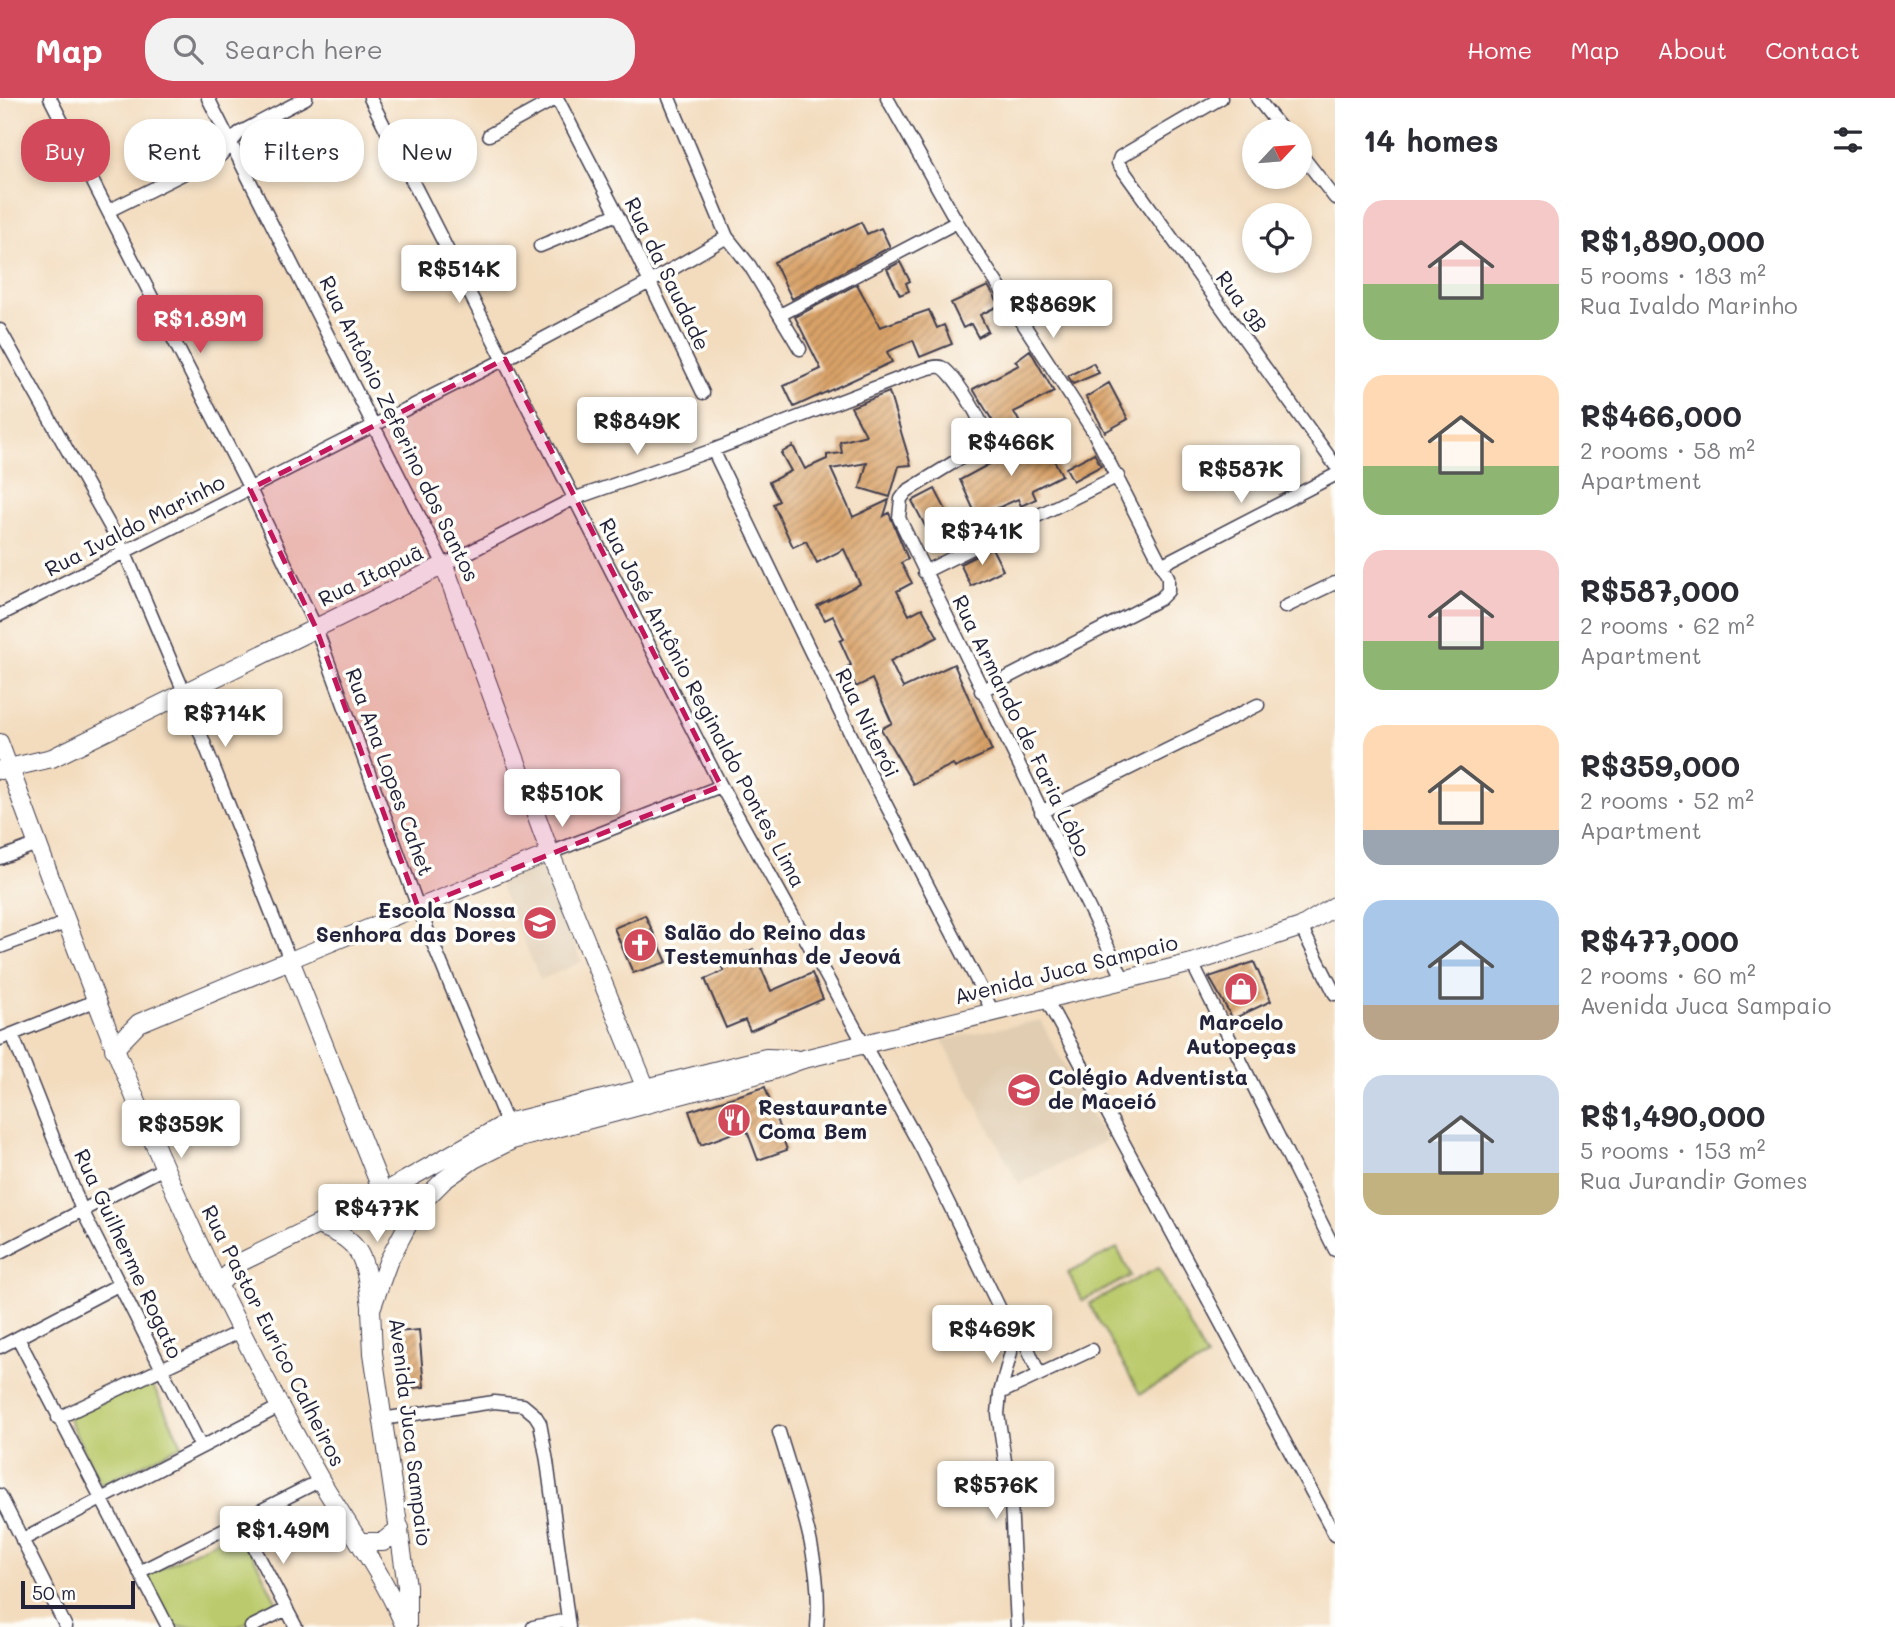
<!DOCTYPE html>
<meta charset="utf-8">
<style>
body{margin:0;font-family:Mali,sans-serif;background:#f2f2f3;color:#2b2b33;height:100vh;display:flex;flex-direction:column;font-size:26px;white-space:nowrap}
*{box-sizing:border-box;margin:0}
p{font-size:23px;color:#7c7c81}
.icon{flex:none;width:38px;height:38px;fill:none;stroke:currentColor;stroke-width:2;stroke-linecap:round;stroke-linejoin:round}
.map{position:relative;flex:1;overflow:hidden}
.details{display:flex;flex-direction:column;background:#fff;width:560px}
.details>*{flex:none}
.top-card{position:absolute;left:21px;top:21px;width:665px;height:63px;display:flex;gap:14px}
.needle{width:46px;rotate:64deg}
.tools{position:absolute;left:1242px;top:21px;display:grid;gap:14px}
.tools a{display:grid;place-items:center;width:70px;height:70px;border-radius:50%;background:#fff;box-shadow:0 4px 10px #0003;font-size:35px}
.scale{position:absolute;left:21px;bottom:18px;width:114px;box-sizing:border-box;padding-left:7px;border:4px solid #22223b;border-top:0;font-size:19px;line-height:24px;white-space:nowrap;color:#22223b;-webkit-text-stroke:5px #fdfcf7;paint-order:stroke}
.price{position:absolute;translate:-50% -60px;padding:0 16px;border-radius:7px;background:#fff;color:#222;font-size:23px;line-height:46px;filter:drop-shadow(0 2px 4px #0008)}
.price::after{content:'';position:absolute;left:50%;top:42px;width:21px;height:16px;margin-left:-10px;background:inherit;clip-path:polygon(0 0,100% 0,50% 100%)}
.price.selected{background:#d1495b;color:#fff}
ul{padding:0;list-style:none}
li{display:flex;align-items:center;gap:21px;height:175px;padding:0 28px}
li span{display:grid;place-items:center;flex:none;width:196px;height:140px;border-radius:21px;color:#555}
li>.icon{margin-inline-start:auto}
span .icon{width:84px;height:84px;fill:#fffc;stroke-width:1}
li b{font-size:30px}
h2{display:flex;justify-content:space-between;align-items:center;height:84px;padding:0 28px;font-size:30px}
.tag{padding:0 24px;border-radius:28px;background:#fff;box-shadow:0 4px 10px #0003;font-size:24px;line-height:63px}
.tag.selected{background:#d1495b;color:#fff}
header{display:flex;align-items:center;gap:42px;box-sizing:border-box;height:98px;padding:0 35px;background:#d1495b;color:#fff}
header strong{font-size:33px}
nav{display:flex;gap:38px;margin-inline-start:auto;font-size:24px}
.search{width:490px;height:63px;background:#f2f2f3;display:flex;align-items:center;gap:18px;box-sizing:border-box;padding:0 24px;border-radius:28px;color:#7c7c81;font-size:26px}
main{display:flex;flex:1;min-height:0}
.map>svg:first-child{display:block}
.built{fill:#e0cdb2}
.park{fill:#bbca6c;stroke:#6e7654;stroke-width:2}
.building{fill:url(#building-hatch)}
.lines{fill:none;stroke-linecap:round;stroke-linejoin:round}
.minor-casing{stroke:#413e4f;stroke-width:15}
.tertiary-casing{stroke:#413e4f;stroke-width:18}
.secondary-casing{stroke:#413e4f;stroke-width:20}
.minor{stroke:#fff;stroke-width:12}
.tertiary{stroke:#fff;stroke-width:16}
.secondary{stroke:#fff;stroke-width:18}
.marked{fill:#c2185b;fill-opacity:0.2;stroke:#c2185b;stroke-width:5;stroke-dasharray:14 9;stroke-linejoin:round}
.labels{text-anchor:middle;stroke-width:7;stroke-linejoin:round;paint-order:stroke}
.street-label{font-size:21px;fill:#22223b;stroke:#fdfcf7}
.poi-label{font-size:21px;font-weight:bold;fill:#22223b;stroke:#fdfcf7;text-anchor:start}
</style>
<header>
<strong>Map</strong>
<div class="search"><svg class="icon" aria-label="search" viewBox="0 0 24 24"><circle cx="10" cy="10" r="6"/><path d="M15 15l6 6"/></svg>Search here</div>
<nav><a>Home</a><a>Map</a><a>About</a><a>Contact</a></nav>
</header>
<main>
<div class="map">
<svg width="1335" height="1529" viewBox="0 0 1335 1529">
<defs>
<pattern id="building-hatch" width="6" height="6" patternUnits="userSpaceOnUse" patternTransform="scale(1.75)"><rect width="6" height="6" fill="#d9a268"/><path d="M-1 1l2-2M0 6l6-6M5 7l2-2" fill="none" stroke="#b08457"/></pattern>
</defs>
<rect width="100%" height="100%" fill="#fdfcf7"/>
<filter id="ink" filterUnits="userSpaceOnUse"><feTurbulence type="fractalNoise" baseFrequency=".0143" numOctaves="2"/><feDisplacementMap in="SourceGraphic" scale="14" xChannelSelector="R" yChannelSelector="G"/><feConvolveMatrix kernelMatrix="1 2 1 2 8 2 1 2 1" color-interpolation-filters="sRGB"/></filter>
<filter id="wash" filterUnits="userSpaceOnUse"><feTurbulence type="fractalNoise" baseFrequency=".00686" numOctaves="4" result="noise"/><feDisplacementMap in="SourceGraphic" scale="28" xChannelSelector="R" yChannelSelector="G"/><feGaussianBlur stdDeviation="1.57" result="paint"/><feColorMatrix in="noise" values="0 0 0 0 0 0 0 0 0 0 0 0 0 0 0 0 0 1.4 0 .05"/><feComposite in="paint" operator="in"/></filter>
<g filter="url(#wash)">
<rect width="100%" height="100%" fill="#f3dcbe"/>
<!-- built -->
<path class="built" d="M 540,767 L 582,864 L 540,882 L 499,785 Z
M 1040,922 L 1106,1043 L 1019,1086 L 942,942 Z"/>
<!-- park -->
<path class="park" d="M 1117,1150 L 1131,1178 L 1082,1203 L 1068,1175 Z
M 1158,1170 L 1207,1260 L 1140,1296 L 1089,1206 Z
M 149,1280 L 182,1347 L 101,1387 L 68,1320 Z
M 240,1431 L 279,1509 L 238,1529 L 170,1529 L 145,1478 Z"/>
<g id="blocks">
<!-- building -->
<path class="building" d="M 861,124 L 867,136 L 881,130 L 890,149 L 792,201 L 774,164 Z
M 900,164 L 910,183 L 906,185 L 909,193 L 900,197 L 887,171 Z
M 857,186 L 880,229 L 929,212 L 937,230 L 944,227 L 952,246 L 920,259 L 913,242 L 887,254 L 892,264 L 794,309 L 784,288 L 821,271 L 795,219 Z
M 988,188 L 1000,207 L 980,217 L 988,233 L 978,239 L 971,226 L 963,230 L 951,205 Z
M 1030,252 L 1054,294 L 1014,314 L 1019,323 L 1000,335 L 973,291 L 1019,267 L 1015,263 Z
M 1093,265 L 1099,275 L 1073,286 L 1068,278 Z
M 1109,285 L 1128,321 L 1105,334 L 1086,299 Z
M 889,294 L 911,367 L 899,368 L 890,399 L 860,390 L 867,365 L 831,371 L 853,419 L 889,402 L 884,418 L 889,415 L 908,461 L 901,465 L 912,485 L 897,493 L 909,517 L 922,510 L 938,539 L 890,563 L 903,590 L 954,566 L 992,653 L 955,670 L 953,666 L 913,686 L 881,631 L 892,625 L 872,581 L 856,589 L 847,569 L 851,567 L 840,543 L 844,541 L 833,518 L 825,522 L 817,508 L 860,486 L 844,451 L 817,465 L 806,443 L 793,449 L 773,406 L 779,403 L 769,384 L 791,373 L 781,355 L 793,348 L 805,371 L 827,361 L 827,357 L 842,355 L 840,344 L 866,337 L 851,309 Z
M 1041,338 L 1062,377 L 1032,392 L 1036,401 L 1021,408 L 1018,401 L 977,419 L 960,382 Z
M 1094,355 L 1101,368 L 1073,383 L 1066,370 Z
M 935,391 L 958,435 L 935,447 L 912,403 Z
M 992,450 L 1003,472 L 971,488 L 960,466 Z
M 645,817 L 667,864 L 633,875 L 614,830 Z
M 753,851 L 771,893 L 812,875 L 823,901 L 750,933 L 745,922 L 726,930 L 705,881 L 724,873 L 720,866 Z
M 1254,864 L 1271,903 L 1233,921 L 1209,879 Z
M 765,989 L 787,1052 L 758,1062 L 746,1030 L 701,1047 L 689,1013 Z
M 419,1232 L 424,1289 L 402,1291 L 396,1234 Z"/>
</g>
</g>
<g filter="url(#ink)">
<use href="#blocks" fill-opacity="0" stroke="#413e4f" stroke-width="2"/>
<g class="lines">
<!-- minor casing -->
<g class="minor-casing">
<path id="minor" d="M 50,0 L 250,391 L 316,530 L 418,809 L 507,1025
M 208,0 L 444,467 L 573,401 L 713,352 L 913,275 C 922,273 933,267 941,269 C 953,273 986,328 986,340 L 977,350 L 907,393 L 901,401 L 899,420 L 1123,880
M 370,0 L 721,688 L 922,1051 L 1001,1213 L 1010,1237 L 1011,1254 L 1000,1295 L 998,1316 L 1011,1403 L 1017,1529
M 557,0 L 617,116 L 703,295
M 669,0 L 727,139 L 750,168 L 800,251
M 887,0 L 957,124 L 1093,333 L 1168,479 L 1168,493 L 1160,501 L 981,593
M 1221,0 L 1120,59 L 1118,65 L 1335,367
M 1257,0 L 1283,33
M 489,37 L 557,0
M 1300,55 L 1335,100
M 108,113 L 221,57 L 239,35 L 306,0
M 540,148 L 617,116
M 780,217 L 957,124
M 0,232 L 125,455 L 184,594 L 290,862
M 713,352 L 866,668 L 992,912
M 1163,466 L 1335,377
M 924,474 L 1118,378
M 1285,509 L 1335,485
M 0,517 L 505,261 L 650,184 L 727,139
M 1041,714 L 1258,607
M 550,755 L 721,688
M 0,760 L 37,746
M 1301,829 L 1335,896
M 0,849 L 68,824
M 1192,865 L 1335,1152
M 1045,899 L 1335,1437
M 12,936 L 82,1112 L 201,1349
M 0,941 L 95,903
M 0,1155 L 164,1070
M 1006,1219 L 1026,1246 L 1039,1276
M 18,1240 L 168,1529
M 0,1249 L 120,1186
M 1000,1295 L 1092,1252
M 58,1320 L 241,1233
M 382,1321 L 494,1304 L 523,1307 L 535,1317 L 540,1325 L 547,1363 L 569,1529
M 779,1334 C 798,1398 823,1461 817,1529
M 0,1397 L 66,1529
M 240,1423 L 296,1529
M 22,1442 L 281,1308
M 139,1474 L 321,1382
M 251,1529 L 287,1511
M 533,1529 L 567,1522"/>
</g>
<!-- tertiary casing -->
<g class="tertiary-casing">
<path id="tertiary" d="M 0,644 L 10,671
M 290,862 L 550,755"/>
</g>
<!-- secondary casing -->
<g class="secondary-casing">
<path id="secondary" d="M 10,671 C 80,862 149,1052 241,1233 C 266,1283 293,1334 321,1383 C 349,1430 381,1473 403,1524
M 0,672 L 52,660 L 444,467 L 550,755 L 651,1003
M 114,951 L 139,925 L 290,862 L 383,1095 L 402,1106 L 417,1109
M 320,1128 C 365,1143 365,1165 371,1208
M 219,1186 L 241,1164 L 383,1095 L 507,1025 L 766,960 L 794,961
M 360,1444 L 383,1444 L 400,1430
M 407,1529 L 407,1488 L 373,1255 L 371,1211 L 388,1164 L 417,1109 L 444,1082 L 474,1061 L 512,1042 L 770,973 L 800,962 L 1192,865 L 1301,829 L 1335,808"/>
</g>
<!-- minor -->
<use href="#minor" class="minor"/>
<!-- tertiary -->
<use href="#tertiary" class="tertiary"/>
<!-- secondary -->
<use href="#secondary" class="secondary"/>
</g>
</g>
<!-- marked area -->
<path class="marked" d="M 505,261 L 721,688 L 418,809 L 316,530 L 250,391 Z"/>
<!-- icons -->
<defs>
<g id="school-disc" transform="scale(1.75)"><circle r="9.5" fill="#d1495b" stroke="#fdfcf7"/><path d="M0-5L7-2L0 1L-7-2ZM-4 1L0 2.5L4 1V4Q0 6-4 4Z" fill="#fff"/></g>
<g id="church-disc" transform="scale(1.75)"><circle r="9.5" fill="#d1495b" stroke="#fdfcf7"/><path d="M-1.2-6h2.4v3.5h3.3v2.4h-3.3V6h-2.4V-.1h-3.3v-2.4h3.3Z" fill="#fff"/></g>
<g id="shop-disc" transform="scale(1.75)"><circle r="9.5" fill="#d1495b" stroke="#fdfcf7"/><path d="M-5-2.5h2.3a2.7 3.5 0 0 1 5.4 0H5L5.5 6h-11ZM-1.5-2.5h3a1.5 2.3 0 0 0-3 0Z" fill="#fff"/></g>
<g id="restaurant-disc" transform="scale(1.75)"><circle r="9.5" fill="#d1495b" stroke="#fdfcf7"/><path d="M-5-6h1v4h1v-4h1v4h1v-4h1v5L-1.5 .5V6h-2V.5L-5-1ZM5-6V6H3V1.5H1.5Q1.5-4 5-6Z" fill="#fff"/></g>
</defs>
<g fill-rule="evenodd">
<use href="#school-disc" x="540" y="825"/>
<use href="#church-disc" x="640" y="847"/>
<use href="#shop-disc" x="1241" y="891"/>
<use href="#school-disc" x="1024" y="992"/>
<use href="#restaurant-disc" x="734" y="1022"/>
</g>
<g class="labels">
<!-- street labels -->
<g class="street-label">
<text transform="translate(667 176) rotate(64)" y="7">Rua da Saudade</text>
<text transform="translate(1241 204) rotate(54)" y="7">Rua 3B</text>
<text transform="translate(399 331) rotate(64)" y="7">Rua Antônio Zeferino dos Santos</text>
<text transform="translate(135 428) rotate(-27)" y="7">Rua Ivaldo Marinho</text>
<text transform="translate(371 478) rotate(-26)" y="7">Rua Itapuã</text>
<text transform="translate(702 605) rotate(62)" y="7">Rua José Antônio Reginaldo Pontes Lima</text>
<text transform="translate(867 625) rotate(64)" y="7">Rua Niterói</text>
<text transform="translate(1021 628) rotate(64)" y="7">Rua Armando de Faria Lôbo</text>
<text transform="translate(389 674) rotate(70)" y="7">Rua Ana Lopes Cahet</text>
<text transform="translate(1066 872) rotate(-14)" y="7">Avenida Juca Sampaio</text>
<text transform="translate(128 1156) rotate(65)" y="7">Rua Guilherme Rogato</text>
<text transform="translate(273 1238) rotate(63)" y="7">Rua Pastor Euríco Calheiros</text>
<text transform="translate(410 1334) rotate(83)" y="7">Avenida Juca Sampaio</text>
</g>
<!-- poi labels -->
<g class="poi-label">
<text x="516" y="820" text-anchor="end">Escola Nossa<tspan x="516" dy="24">Senhora das Dores</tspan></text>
<text x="664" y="842">Salão do Reino das<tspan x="664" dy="24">Testemunhas de Jeová</tspan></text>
<text x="1241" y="932" text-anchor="middle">Marcelo<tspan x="1241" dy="24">Autopeças</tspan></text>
<text x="1048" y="987">Colégio Adventista<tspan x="1048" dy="24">de Maceió</tspan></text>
<text x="758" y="1017">Restaurante<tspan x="758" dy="24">Coma Bem</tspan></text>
</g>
</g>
</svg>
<div class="tools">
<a><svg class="needle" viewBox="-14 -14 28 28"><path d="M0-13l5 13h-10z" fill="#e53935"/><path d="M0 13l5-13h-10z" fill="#7c7c81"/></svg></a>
<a><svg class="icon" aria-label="locate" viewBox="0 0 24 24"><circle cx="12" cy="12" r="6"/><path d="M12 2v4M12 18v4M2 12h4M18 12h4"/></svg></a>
</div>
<div class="scale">50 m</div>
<b class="price" style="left:459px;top:207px">R$514K</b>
<b class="price" style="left:1053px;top:242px">R$869K</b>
<b class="price selected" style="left:200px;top:257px">R$1.89M</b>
<b class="price" style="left:637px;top:359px">R$849K</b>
<b class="price" style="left:1011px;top:380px">R$466K</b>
<b class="price" style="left:1241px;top:407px">R$587K</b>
<b class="price" style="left:982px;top:469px">R$741K</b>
<b class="price" style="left:225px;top:651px">R$714K</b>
<b class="price" style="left:562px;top:731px">R$510K</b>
<b class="price" style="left:181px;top:1062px">R$359K</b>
<b class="price" style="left:377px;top:1146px">R$477K</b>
<b class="price" style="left:992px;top:1267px">R$469K</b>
<b class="price" style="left:996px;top:1423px">R$576K</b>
<b class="price" style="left:283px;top:1468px">R$1.49M</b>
<div class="top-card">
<a class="tag selected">Buy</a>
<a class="tag">Rent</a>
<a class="tag">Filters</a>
<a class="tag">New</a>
</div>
</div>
<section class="details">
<h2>14 homes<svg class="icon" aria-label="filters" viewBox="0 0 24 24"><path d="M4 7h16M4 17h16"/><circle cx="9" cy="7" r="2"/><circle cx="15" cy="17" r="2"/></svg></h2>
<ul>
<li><span style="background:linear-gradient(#f6c9c9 60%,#8fb573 0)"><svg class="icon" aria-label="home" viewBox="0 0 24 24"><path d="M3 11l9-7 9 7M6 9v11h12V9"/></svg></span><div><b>R$1,890,000</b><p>5 rooms · 183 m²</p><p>Rua Ivaldo Marinho</p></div></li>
<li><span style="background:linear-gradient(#ffd9b3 65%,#8fb573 0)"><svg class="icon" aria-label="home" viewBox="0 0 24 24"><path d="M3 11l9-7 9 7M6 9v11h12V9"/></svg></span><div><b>R$466,000</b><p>2 rooms · 58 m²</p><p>Apartment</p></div></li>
<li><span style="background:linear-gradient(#f6c9c9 65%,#8fb573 0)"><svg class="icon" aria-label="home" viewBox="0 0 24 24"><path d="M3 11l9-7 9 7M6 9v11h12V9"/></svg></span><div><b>R$587,000</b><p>2 rooms · 62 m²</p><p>Apartment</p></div></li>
<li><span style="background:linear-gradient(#ffd9b3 75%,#9aa5b1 0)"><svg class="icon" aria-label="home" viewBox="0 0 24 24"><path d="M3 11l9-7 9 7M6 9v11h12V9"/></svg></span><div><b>R$359,000</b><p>2 rooms · 52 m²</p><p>Apartment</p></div></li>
<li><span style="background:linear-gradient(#a9c7e8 75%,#b9a48a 0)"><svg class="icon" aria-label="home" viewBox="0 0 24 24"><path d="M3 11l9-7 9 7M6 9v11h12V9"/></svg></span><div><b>R$477,000</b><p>2 rooms · 60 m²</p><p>Avenida Juca Sampaio</p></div></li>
<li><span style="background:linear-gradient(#c9d6e8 70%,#c2b280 0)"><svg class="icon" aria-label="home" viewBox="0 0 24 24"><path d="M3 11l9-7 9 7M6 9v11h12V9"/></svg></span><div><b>R$1,490,000</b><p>5 rooms · 153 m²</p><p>Rua Jurandir Gomes</p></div></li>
</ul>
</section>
</main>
